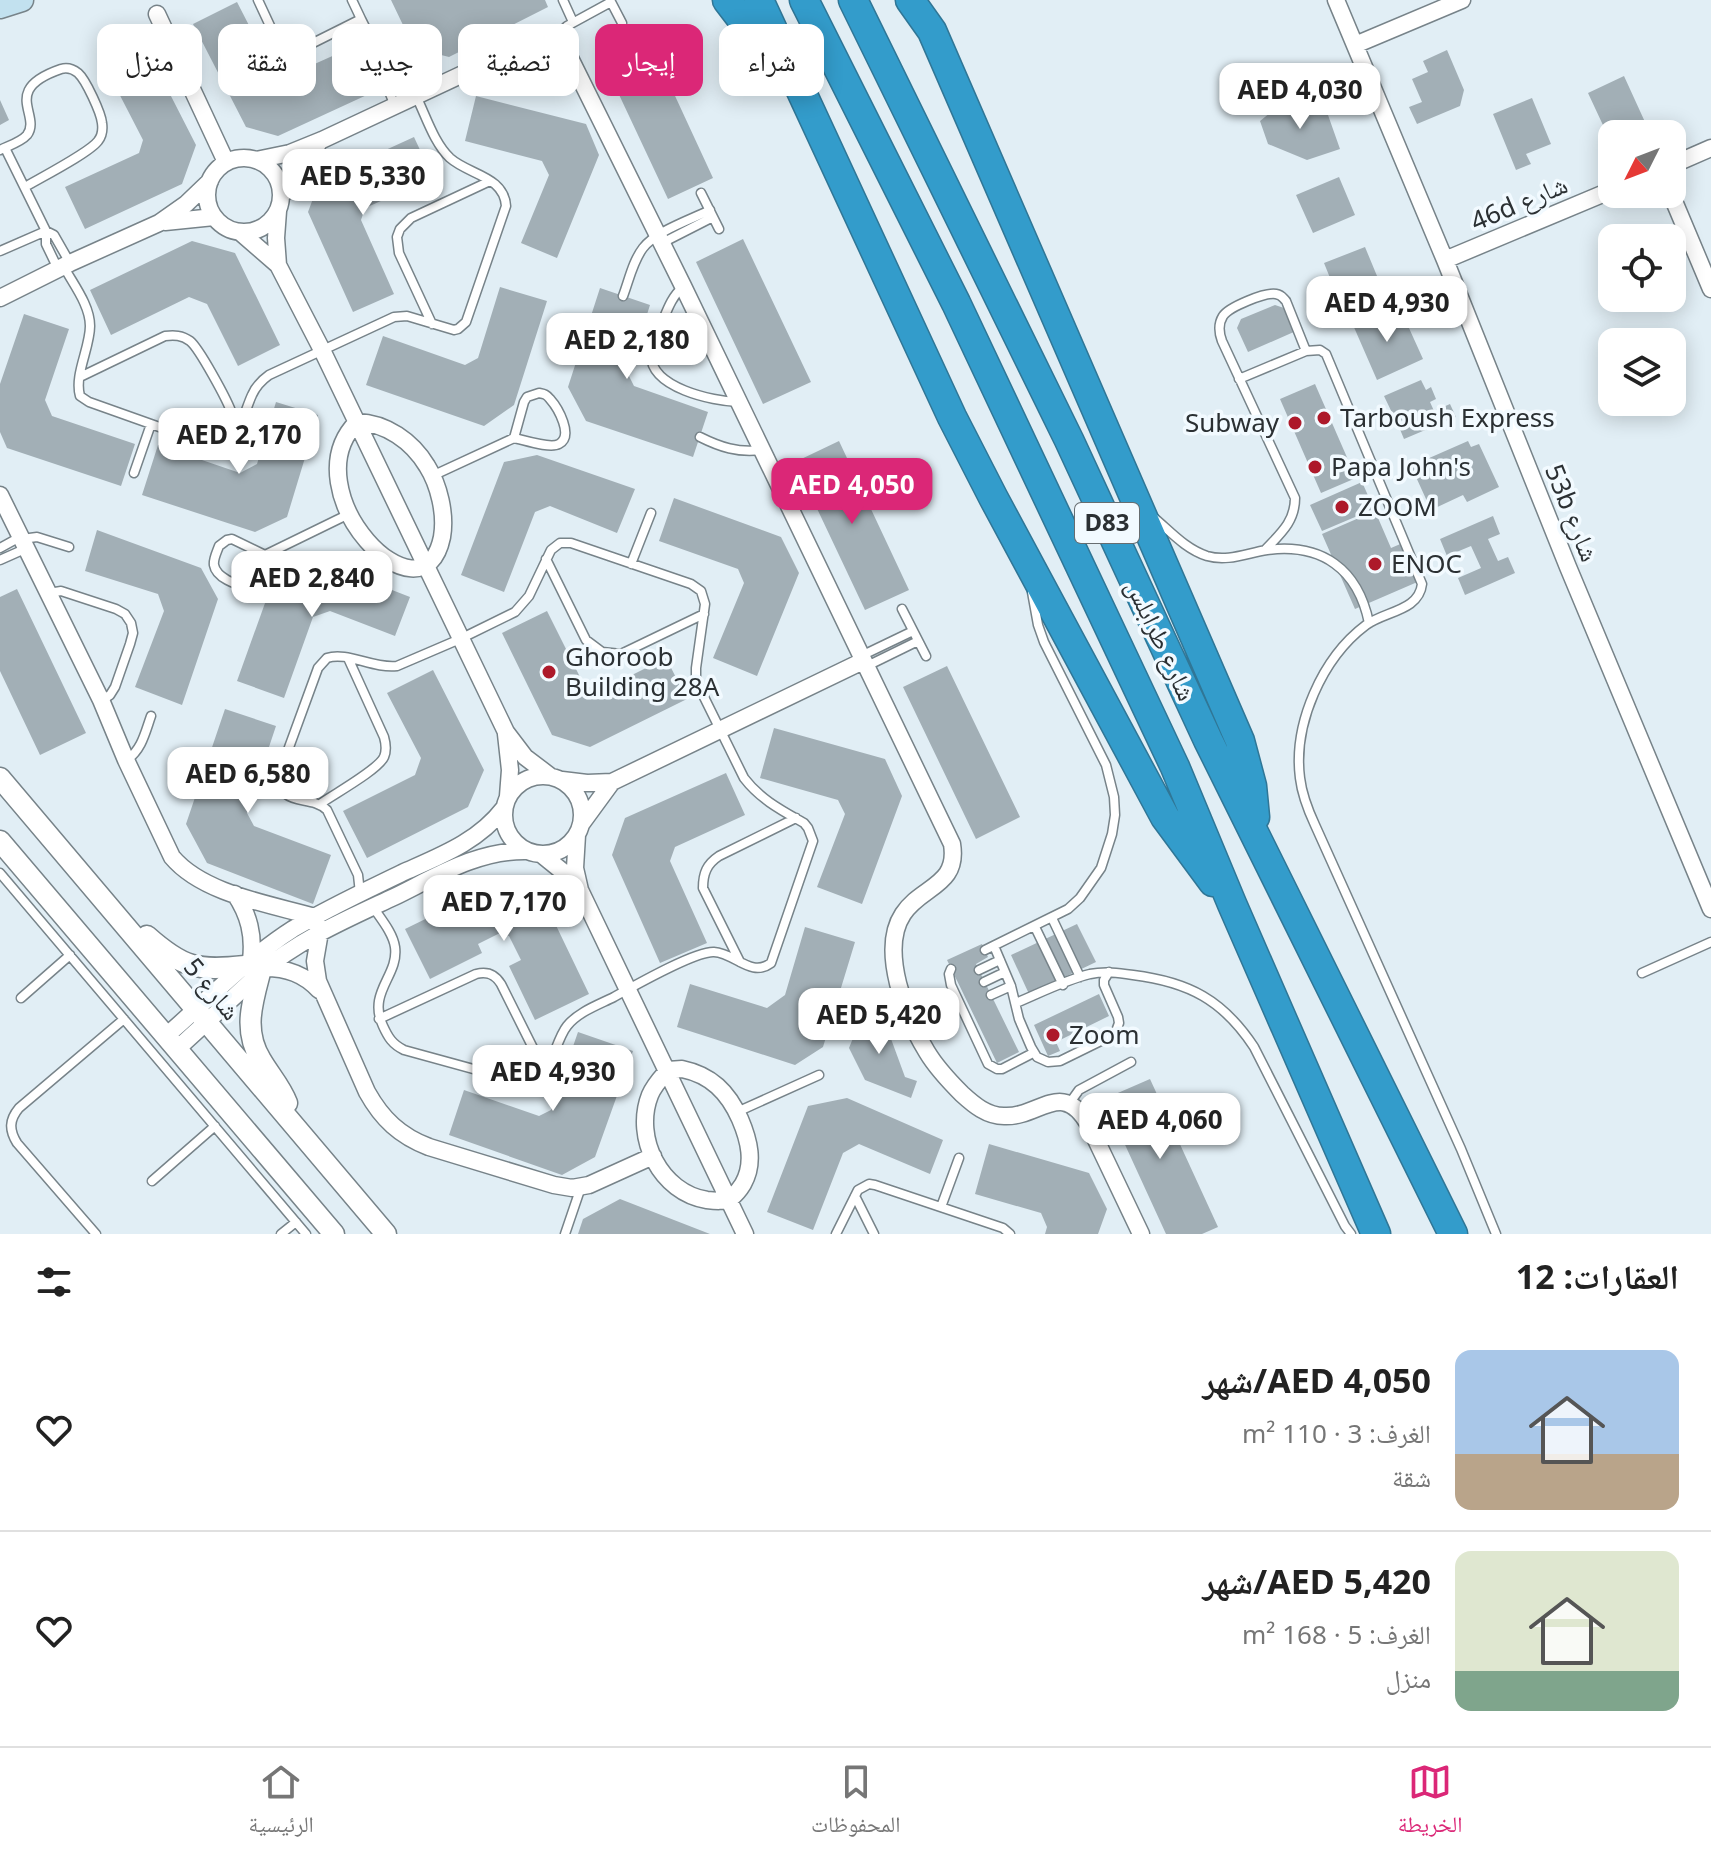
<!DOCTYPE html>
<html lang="ar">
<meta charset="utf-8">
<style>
body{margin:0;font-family:"Noto Sans","Noto Naskh Arabic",sans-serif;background:#f2f2f2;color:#222;direction:rtl;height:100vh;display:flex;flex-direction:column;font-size:30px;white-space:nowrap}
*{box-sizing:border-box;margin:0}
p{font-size:26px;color:#767676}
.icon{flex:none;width:44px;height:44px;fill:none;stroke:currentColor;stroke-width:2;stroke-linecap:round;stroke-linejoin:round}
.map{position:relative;height:1234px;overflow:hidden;direction:ltr}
.details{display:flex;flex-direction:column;background:#fff;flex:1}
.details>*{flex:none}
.guide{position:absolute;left:24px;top:24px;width:800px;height:72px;direction:rtl;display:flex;gap:16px}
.needle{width:52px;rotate:228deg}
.buttons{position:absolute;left:1598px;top:120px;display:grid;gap:16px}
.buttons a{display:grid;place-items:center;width:88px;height:88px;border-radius:16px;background:#fff;box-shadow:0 4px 20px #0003;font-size:40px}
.price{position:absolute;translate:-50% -68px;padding:0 18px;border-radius:16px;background:#fff;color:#222;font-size:26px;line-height:52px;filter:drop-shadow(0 2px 4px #0008)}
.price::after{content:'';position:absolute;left:50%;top:48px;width:24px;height:18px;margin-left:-12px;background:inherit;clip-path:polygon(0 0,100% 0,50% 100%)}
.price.on{background:#db2777;color:#fff}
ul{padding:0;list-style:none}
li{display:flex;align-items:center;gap:24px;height:200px;padding:0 32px}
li+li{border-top:2px solid #e0e0e0}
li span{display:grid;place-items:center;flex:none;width:224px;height:160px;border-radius:16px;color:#555}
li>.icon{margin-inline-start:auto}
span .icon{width:96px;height:96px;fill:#fffc;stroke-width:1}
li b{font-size:34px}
h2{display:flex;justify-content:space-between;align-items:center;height:96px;padding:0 32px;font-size:34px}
.pill{padding:0 28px;border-radius:16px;background:#fff;box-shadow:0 4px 20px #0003;font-size:28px;line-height:72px}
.pill.on{background:#db2777;color:#fff}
.dock{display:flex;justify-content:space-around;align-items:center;height:112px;border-top:2px solid #e0e0e0;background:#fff;font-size:22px;color:#767676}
.dock a{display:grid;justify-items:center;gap:4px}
.dock .on{color:#db2777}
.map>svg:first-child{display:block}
.building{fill:#a2afb6}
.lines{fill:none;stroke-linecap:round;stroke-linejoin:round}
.service-casing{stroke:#778389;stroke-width:11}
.minor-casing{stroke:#778389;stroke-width:19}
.tertiary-casing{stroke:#778389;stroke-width:23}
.secondary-casing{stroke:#778389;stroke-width:25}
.motorway-casing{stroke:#307696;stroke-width:31}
.service{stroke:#fff;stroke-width:8}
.minor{stroke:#fff;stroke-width:16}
.tertiary{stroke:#fff;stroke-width:20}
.secondary{stroke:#c2e1ef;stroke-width:22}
.motorway{stroke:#339ccb;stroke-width:28}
.poi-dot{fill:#ad192a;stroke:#f2faff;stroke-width:3}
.labels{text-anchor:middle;stroke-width:7;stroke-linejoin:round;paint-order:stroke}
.shield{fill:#f2faff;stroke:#676d70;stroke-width:2}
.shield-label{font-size:24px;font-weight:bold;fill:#2b3033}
.street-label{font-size:26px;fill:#2b3033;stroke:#f2faff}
.poi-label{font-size:26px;fill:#2b3033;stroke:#f2faff;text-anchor:start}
</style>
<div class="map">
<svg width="1711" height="1234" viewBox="0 0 1711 1234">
<rect width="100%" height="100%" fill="#e1eef5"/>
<!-- building -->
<path class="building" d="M 391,0 L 545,0 L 548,7 L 449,57 L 414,48 Z
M 237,2 L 271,68 L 290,75 L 348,49 L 369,94 L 278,136 L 246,127 L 193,24 Z
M 645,31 L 713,178 L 668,199 L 599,52 Z
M 1447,50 L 1464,90 L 1460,106 L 1417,124 L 1409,107 L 1422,102 L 1412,79 L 1428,72 L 1423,61 Z
M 151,57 L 196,145 L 182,184 L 85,229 L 65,187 L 139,153 L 143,140 L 111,78 Z
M 1624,76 L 1645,122 L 1619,134 L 1612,134 L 1612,137 L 1609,138 L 1588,93 Z
M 476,96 L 586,124 L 599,155 L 557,258 L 521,243 L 549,175 L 542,161 L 465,141 Z
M 1532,98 L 1551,144 L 1526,154 L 1531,164 L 1516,170 L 1493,114 Z
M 1287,99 L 1328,115 L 1340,149 L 1307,160 L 1268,144 L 1260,121 Z
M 0,100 L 9,120 L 0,125 Z
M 414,137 L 433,178 L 365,208 L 361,220 L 394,294 L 353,312 L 308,212 L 320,180 Z
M 1339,177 L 1355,215 L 1313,233 L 1296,195 Z
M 743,239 L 811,382 L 763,404 L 696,262 Z
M 192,241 L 235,253 L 280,345 L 238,366 L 207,304 L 189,297 L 111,335 L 90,290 Z
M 1365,247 L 1382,288 L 1341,305 L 1324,263 Z
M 500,287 L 547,301 L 514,405 L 484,426 L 366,385 L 383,336 L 465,365 L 478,358 Z
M 600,288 L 650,305 L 628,374 L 634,386 L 708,412 L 693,457 L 586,421 L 568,387 Z
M 1275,305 L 1287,309 L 1296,331 L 1248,352 L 1237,328 L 1241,319 Z
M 1386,311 L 1391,323 L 1404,317 L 1423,359 L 1377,380 L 1353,325 Z
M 24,314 L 69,329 L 45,400 L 52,416 L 135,444 L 121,486 L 7,448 L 0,432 L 0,384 Z
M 1421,380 L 1426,390 L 1431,387 L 1436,399 L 1430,402 L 1434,411 L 1450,404 L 1456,417 L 1404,439 L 1399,427 L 1404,426 L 1400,417 L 1395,419 L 1384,396 Z
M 1315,384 L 1356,478 L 1321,493 L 1280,399 Z
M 276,402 L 318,415 L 287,517 L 255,532 L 142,495 L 158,445 L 240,473 L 257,464 Z
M 839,441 L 909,590 L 865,610 L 795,462 Z
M 1468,441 L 1471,447 L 1479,444 L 1499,487 L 1467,502 L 1463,495 L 1431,510 L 1411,466 Z
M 537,455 L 635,489 L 617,533 L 550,506 L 535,512 L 504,592 L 461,575 L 504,462 Z
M 1362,482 L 1374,509 L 1322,531 L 1310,505 Z
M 674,498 L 781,537 L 799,573 L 757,676 L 713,658 L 744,583 L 738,569 L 659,541 Z
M 1375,511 L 1391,548 L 1405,542 L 1422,580 L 1355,609 L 1322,534 Z
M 1493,516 L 1500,534 L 1488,539 L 1498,561 L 1508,557 L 1515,573 L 1465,595 L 1458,578 L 1481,568 L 1471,546 L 1447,556 L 1440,539 Z
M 97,530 L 201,568 L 218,599 L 182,705 L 135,687 L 164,611 L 158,594 L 85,571 Z
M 315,560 L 410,597 L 395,636 L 330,611 L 313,617 L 284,698 L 237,681 L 274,578 Z
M 17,589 L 86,733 L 40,755 L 0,671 L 0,597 Z
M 547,611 L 584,685 L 600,691 L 666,658 L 687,699 L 590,747 L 552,735 L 502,633 Z
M 947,666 L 1020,817 L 976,839 L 903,687 Z
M 433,670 L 484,770 L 468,807 L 367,858 L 343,811 L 415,775 L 421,758 L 387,693 Z
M 225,709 L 276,726 L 247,813 L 254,826 L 331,855 L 313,904 L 207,863 L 186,824 Z
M 774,728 L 885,759 L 902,796 L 862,904 L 817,887 L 845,814 L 838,800 L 760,778 Z
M 726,773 L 745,815 L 675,847 L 670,861 L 707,943 L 660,963 L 612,855 L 625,818 Z
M 503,881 L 539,890 L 589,994 L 535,1020 L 509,966 L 521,960 L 509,936 L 500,933 L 478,944 L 482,953 L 430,979 L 405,929 Z
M 1077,924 L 1096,962 L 1029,994 L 1011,955 Z
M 805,927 L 855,942 L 823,1047 L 795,1065 L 677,1027 L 690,984 L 767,1008 L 785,995 Z
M 982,944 L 988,957 L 976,964 L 1019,1052 L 997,1063 L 947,960 Z
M 1099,994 L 1109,1016 L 1056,1042 L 1060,1051 L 1048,1056 L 1034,1025 Z
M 864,1011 L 883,1017 L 905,1077 L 917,1081 L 911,1098 L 865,1080 L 849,1048 Z
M 578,1032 L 633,1051 L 595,1157 L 562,1175 L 449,1135 L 464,1090 L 539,1116 L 551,1110 Z
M 1150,1079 L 1218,1227 L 1202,1234 L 1166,1234 L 1104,1099 Z
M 847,1098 L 943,1140 L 930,1174 L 859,1144 L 843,1153 L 813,1230 L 767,1212 L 808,1106 Z
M 989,1144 L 1089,1173 L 1107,1209 L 1098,1234 L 1045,1234 L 1047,1227 L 1041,1213 L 975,1194 Z
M 620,1199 L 710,1234 L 578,1234 L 583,1219 Z"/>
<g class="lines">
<!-- service casing -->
<g class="service-casing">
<path id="service" d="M 258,0 L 278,43 L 282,48 L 295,52 L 361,19 L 352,0
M 563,0 L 573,22
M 610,0 L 622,23
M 361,19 L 380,57 L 389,67 L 408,100
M 558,44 L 562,31 L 567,26 L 611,2
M 380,57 L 379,67 L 395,106
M 5,148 L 46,231 L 46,244 L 58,269
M 0,150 C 8,146 21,142 27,135 C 42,115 0,90 61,69 C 68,67 73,69 78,73 C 86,80 101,113 102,123 C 103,130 102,136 98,141 C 89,153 40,178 25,187
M 701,193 L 719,229
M 46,231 L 54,235 L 70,263
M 662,243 L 713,217
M 0,251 L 46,231
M 64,267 C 73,284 90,305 90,326 C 90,348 74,375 80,396 L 89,402 L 210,445 C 239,448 243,414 252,395 C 256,386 262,380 269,375 L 394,317 L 407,316 L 454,330 L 458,329 L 466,322 L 506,206 C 504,176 469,175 450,158 C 434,143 426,116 416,96
M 683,287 C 671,297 667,311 661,325 C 658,334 651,344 651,355 C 651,388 712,401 738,402
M 623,296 C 629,280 633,261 643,248 C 656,231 690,220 710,210
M 432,324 L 399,253 L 397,237 L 400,229 L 411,218 L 490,181
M 80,377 L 165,336 C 174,335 182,335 190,341 C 199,348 228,401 232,414 C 234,421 234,427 234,434
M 1239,379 L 1306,351 L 1320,350 L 1326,354 L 1422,584 C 1419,611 1385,611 1366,625 C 1322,658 1293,724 1300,778 C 1302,795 1308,810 1315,825 L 1461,1149 L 1496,1234
M 539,393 C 544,394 546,394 550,399 C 558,408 574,436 559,444 C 550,449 524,440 514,438 L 524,402 L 527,397 Z
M 700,437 C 720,447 738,453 761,450
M 134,473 L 151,424
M 432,476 L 514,438
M 1152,516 C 1169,530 1185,549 1207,556 C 1228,562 1247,553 1267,550 C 1322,543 1358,569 1369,623
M 22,539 L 37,537 L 69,547
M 232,539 L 265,555 L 258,578 C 254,582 252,584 246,585 C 236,586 216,577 214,565 C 213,559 217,552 219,546 L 227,540 Z
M 0,548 L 20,537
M 1265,550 C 1280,534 1295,522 1295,498 L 1222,341 C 1219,333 1218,324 1223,316 C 1229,307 1265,292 1276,294 C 1282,295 1282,297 1286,301 L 1306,351
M 265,555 L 349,514
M 546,559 L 586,640 L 602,652 L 621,654 L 704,614
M 0,560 L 27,548
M 631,564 L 651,513
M 49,593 L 61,591 L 116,609 L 125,614 L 131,623 L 133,633 L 130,644 L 115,687 L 110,695 L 102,700
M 902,609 L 926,656
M 861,656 L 913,631
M 867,666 L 918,641
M 127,760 C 142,749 145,733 151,716
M 320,804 C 334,794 378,770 384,757 C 387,750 386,744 384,737 L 348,658
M 0,873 L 306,1234
M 360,893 L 358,875 L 327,810 C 310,793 277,810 280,772 L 318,668 L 327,658 C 347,651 373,669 397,666 L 460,639 L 515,612 L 529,596 L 551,550 L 560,543 L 571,543 L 691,584 L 701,591 L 705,604 L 696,668 L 696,677 L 703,695 L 744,778 C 760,799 781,810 804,823 L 808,828 L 813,841 L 771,963 C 751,978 735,953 714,952 C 695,951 634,986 614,997 C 598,1005 578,1012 567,1026 C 554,1042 551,1082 528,1084 L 404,1050 C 392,1044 388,1037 383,1026 C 367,992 399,976 395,947 C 393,933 381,919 373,907
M 1052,918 L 1080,977
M 1035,927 L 1063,985
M 994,946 L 1011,986 L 1019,1019 L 1031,1047 L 1037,1057 L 1048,1062 L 1060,1061 L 1115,1034 L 1119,1023 L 1118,1017 L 1104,985 L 1104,980 L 1109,972
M 985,950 L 1068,909 L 1080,898 L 1101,868 L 1112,834 L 1115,815 L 1114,797 L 1106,765 L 1044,642 L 1038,625 L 1032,592
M 740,962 L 703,888 C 703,873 707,864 719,856 L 796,818
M 951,969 L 949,974 L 951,985 L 988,1064 L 997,1069 L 1002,1069 L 1033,1053
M 979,970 L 1000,960
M 1642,973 L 1711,942
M 984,982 L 1005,972
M 991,995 L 1011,986
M 21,998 L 70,955
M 1016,1003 C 1040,993 1065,980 1090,974 C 1105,971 1119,973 1133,975 C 1189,982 1223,1000 1254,1047 L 1345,1226 L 1351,1234
M 379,1019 L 476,974 C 487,971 495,974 501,984 L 545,1072
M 1069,1104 L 1079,1090 L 1131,1062
M 737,1112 L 819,1075
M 152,1181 L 215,1126
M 855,1196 L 874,1234
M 941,1207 L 959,1158
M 96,1234 L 17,1143 C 9,1130 9,1120 19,1108 L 124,1019
M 281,1234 L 296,1222
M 565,1234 L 581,1187
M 836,1234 L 858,1190 L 869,1184 L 875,1185 L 1003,1228 L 1010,1234"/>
</g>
<!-- minor casing -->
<g class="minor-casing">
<path id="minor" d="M 1336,0 L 1445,260 L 1568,567 L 1711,909
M 157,14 L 226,162
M 1355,45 L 1462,0
M207 195a37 37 0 1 1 74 0a37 37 0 1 1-74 0Z
M 256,160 L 290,153 L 322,140 L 529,43 C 543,38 554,40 566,50 L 683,286 L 952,844 C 959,886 921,886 903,914 C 879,950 906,1018 927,1052 C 936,1067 949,1081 962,1094 C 974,1105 987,1116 1004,1116 C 1039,1118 1062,1078 1089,1125 L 1141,1234
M 1672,165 L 1711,148
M 1671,194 L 1711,289
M 281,197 L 299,167 L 318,144
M 165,222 L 214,217
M 240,232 L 278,265 L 322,350 L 506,732 L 525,757 L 550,776
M 1445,260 L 1612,190
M 278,265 L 276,238 L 278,211
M 0,298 L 70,263 L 159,223 L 186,204 L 210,181
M 357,422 C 386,423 412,441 427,466 C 439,485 446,514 442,537 C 423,631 289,491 357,422 Z
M 0,495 L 101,700 L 126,760 L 172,857 C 203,894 270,904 315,917 L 320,932 L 315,961 L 318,981 L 367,1092 C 382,1119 400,1136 429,1147 L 554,1185 L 572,1188 L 589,1185 L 653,1156
M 506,734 L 510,770 L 508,796
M504 815a39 39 0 1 1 78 0a39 39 0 1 1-78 0Z
M 562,780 L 587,783 L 612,782 L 863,661
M 582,823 L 612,782
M 577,835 L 575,868 L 580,890 L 745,1234
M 541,854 L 562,871 L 579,889
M 235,894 C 249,915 254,935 251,960
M 265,968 C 287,968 304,974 319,990
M 166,1036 C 208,1000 246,959 293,929 C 328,908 365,891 402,873 C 440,856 478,842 504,808
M 177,1049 L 260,973 C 300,939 347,919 394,897 C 437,876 478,850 527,851
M 682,1069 C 711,1075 728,1092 740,1119 C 749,1140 755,1163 743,1184 C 740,1189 736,1194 731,1198 C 725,1202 715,1201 707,1200 C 661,1193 633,1138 650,1095 C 654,1085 661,1078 668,1070 Z"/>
</g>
<!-- tertiary casing -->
<g class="tertiary-casing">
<path id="tertiary" d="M 0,778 L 386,1234
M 0,841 L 334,1234
M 147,936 C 183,968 197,971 245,966
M 260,973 C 252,1003 243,1031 261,1060 C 269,1074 281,1087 287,1103"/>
</g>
<!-- secondary casing -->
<g class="secondary-casing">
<path id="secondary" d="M 0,7 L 22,0"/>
</g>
<!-- motorway casing -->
<g class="motorway-casing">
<path id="motorway" d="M 727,0 L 776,64
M 759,0 L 952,417 L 993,497 L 1165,817 L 1213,882
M 804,0 L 956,303 L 1175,767 L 1232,904 L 1376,1234
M 853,0 L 1069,440 L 1208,740 L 1453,1234
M 910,0 L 932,31 L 1240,741 L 1252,786 L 1255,817"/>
</g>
<!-- service -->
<use href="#service" class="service"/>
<!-- minor -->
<use href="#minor" class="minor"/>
<!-- tertiary -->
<use href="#tertiary" class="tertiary"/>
<!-- secondary -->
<use href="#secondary" class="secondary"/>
<!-- motorway -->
<use href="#motorway" class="motorway"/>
</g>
<!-- markers -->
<g class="poi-dot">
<circle cx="1324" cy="418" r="8"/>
<circle cx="1295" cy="423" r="8"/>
<circle cx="1315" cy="467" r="8"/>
<circle cx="1342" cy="507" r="8"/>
<circle cx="1375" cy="564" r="8"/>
<circle cx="549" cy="672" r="8"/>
<circle cx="1053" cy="1035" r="8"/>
</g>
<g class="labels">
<!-- shield labels -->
<rect class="shield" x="1075" y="503" width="64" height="40" rx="6"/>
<g class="shield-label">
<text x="1107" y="531">D83</text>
</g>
<!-- street labels -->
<g class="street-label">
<text transform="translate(1519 203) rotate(-23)" y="9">46d شارع</text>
<text transform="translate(1572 513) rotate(68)" y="9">53b شارع</text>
<text transform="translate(1161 640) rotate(65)" y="9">شارع طرابلس</text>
<text transform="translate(212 989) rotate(50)" y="9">شارع 5</text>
</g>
<!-- poi labels -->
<g class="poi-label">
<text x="1340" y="427">Tarboush Express</text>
<text x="1279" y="432" text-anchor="end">Subway</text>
<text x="1331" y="476">Papa John's</text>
<text x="1358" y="516">ZOOM</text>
<text x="1391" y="573">ENOC</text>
<text x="565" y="666">Ghoroob<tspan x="565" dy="30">Building 28A</tspan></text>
<text x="1069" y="1044">Zoom</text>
</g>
</g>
</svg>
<div class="buttons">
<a><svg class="needle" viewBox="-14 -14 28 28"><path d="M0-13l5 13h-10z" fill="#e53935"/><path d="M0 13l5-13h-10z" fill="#767676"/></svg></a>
<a><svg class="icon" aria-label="locate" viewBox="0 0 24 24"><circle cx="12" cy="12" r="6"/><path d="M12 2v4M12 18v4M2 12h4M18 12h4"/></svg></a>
<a><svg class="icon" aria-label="layers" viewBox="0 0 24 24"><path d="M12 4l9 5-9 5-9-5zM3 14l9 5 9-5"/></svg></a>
</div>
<b class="price" style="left:1300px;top:131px">AED 4,030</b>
<b class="price" style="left:363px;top:217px">AED 5,330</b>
<b class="price" style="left:1387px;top:344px">AED 4,930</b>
<b class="price" style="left:627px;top:381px">AED 2,180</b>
<b class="price" style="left:239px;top:476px">AED 2,170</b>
<b class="price on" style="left:852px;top:526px">AED 4,050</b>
<b class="price" style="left:312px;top:619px">AED 2,840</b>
<b class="price" style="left:248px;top:815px">AED 6,580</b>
<b class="price" style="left:504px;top:943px">AED 7,170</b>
<b class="price" style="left:879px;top:1056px">AED 5,420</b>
<b class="price" style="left:553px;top:1113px">AED 4,930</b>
<b class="price" style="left:1160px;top:1161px">AED 4,060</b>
<div class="guide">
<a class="pill">شراء</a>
<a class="pill on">إيجار</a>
<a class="pill">تصفية</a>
<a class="pill">جديد</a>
<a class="pill">شقة</a>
<a class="pill">منزل</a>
</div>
</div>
<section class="details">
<h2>العقارات: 12<svg class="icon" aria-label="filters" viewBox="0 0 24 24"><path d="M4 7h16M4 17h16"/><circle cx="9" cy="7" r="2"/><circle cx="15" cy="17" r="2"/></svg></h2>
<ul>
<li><span style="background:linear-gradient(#a9c7e8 65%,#b9a48a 0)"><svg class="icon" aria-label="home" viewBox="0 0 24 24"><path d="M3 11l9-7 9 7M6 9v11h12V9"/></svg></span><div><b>AED 4,050/شهر</b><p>الغرف: 3 · 110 m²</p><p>شقة</p></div><svg class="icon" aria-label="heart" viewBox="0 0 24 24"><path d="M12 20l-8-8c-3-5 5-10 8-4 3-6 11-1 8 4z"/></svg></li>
<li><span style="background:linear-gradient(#dfe7d0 75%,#7fa58c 0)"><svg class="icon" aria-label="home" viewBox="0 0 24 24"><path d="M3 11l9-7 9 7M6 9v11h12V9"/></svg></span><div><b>AED 5,420/شهر</b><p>الغرف: 5 · 168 m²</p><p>منزل</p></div><svg class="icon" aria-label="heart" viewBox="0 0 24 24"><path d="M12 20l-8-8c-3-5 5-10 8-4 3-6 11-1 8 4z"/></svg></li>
</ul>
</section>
<nav class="dock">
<a class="on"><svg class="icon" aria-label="map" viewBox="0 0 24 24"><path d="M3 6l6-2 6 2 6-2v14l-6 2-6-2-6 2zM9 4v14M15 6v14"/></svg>الخريطة</a>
<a><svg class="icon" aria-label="saved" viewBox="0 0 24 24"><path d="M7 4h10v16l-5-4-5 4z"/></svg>المحفوظات</a>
<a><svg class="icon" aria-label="home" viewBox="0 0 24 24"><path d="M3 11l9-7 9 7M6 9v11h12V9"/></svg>الرئيسية</a>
</nav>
